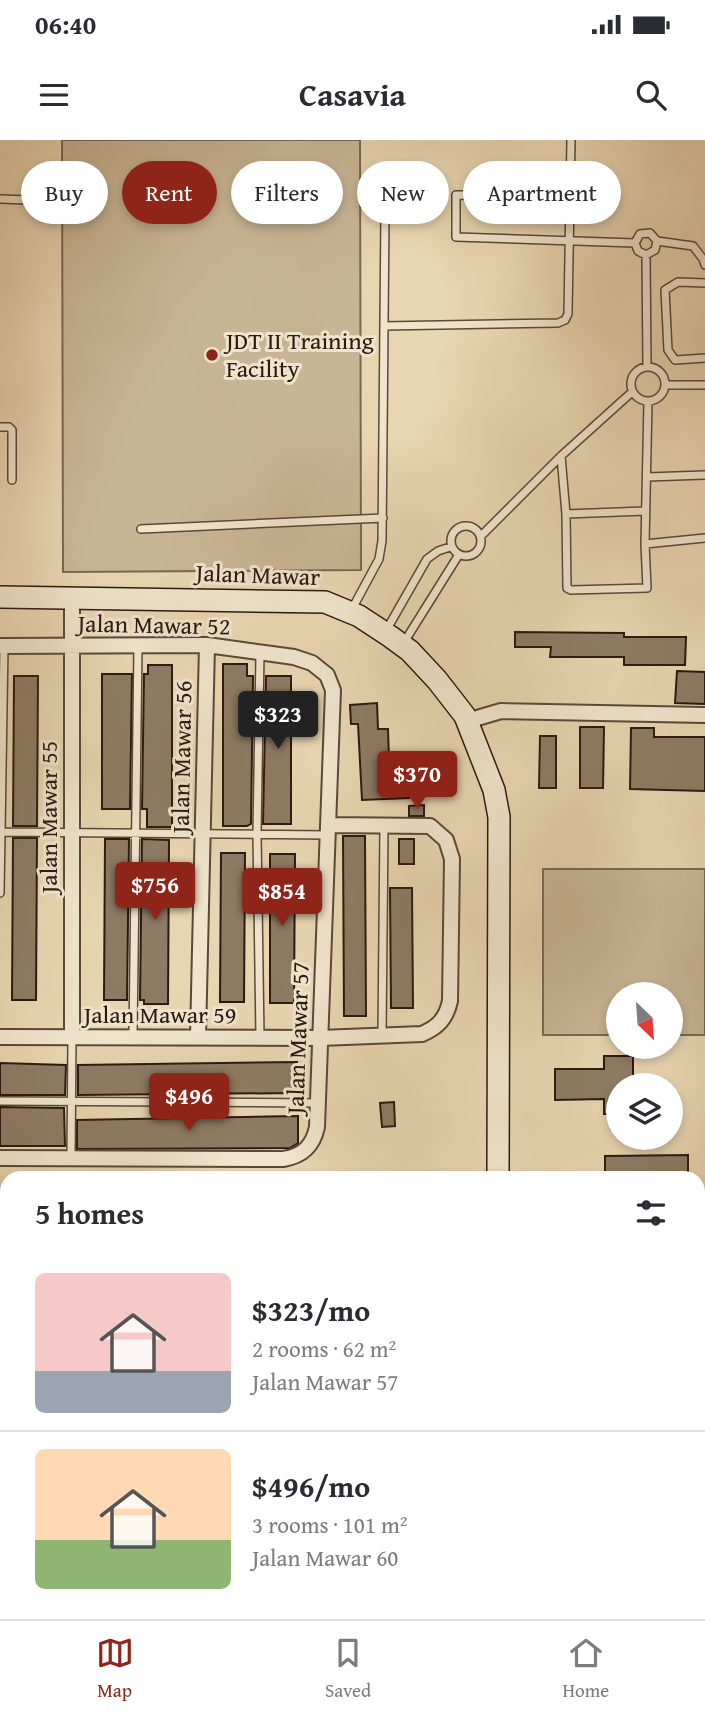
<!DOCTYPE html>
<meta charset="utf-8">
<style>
body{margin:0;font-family:"Gentium Book Plus",serif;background:#f7f7f7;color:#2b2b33;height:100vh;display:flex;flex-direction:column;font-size:26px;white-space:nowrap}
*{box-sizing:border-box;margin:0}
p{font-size:23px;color:#7c7c81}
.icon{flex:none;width:38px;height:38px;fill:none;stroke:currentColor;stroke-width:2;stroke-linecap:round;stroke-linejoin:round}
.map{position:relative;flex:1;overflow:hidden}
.drawer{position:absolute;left:0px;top:1031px;width:705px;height:450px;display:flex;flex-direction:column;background:#fff;border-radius:21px 21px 0 0;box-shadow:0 4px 10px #0003}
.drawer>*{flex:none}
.banner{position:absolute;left:21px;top:21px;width:663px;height:63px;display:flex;gap:14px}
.needle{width:46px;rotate:155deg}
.controls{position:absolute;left:606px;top:842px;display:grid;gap:14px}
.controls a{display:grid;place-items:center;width:77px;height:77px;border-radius:50%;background:#fff;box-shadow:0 4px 10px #0003;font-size:35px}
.price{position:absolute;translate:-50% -60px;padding:0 16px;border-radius:7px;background:#8f2418;color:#fff;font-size:23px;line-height:46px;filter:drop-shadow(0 2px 4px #0008)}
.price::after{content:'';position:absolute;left:50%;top:42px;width:21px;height:16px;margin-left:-10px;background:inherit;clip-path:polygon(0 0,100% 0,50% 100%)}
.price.current{background:#222;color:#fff}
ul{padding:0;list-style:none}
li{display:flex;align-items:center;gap:21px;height:175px;padding:0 35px}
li+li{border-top:2px solid #e1e1e2}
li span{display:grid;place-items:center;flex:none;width:196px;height:140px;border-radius:10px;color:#555}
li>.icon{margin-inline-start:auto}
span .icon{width:84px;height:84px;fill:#fffc;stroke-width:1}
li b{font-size:30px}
h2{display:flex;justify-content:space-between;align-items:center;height:84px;padding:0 35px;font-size:30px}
.pill{padding:0 24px;border-radius:32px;background:#fff;box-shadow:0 4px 10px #0003;font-size:24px;line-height:63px}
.pill.current{background:#8f2418;color:#fff}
.status{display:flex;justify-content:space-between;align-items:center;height:49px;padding:0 35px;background:#fff;direction:ltr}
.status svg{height:19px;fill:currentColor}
header{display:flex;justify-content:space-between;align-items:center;height:91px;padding:0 35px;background:#fff;font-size:32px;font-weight:800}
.tab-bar{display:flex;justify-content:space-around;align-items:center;height:98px;border-top:2px solid #e1e1e2;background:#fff;font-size:19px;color:#7c7c81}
.tab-bar a{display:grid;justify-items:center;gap:4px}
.tab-bar .current{color:#8f2418}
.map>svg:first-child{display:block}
.green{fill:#c8b596;stroke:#7a6754;stroke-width:2}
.building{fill:#8e7b64;stroke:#2c1911;stroke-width:2}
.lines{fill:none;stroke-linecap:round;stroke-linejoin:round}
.lane-casing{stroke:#5b4839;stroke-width:10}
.street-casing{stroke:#5b4839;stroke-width:18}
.secondary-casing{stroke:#2c1911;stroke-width:24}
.lane{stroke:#f0e4cc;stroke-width:7}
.street{stroke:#f0e4cc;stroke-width:14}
.secondary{stroke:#f0e4cc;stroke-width:21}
.poi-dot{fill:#8f2418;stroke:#f0e4cc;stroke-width:2.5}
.labels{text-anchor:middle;stroke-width:6;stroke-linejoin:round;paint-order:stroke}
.poi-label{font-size:24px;fill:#2c1911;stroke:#f0e4cc;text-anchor:start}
.street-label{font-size:24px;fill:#2c1911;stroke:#f0e4cc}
</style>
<div class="status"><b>06:40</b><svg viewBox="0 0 49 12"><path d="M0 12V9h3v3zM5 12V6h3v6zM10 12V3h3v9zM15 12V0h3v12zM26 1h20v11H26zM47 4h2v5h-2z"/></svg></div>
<header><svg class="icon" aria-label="menu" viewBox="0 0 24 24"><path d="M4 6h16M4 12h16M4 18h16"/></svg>Casavia<svg class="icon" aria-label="search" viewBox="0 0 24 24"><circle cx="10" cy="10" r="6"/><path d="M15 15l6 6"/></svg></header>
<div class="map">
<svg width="705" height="1479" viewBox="0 0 705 1479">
<rect width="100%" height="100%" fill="#e8d5b1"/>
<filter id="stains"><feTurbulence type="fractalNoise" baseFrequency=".00286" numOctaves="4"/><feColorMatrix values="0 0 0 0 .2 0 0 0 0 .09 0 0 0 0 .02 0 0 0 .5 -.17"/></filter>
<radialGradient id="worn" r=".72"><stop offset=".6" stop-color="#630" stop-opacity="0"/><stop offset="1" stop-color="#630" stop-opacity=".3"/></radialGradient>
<!-- green -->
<path class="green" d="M 62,0 L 360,0 L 361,430 L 63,432 Z
M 543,729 L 705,729 L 705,895 L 670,895 L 670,854 L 618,854 L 618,895 L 543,895 Z"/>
<!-- building -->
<path class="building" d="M 515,492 L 624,493 L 624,497 L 686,497 L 685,525 L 624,525 L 624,517 L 550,517 L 551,507 L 515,507 Z
M 223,524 L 247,524 L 247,536 L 253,536 L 251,684 L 247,686 L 223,686 Z
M 148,525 L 172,525 L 172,687 L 147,687 L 147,669 L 142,669 L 144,534 L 148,534 Z
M 677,531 L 705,532 L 705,564 L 675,563 Z
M 102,534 L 132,534 L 130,669 L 102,669 Z
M 14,536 L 38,536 L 37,686 L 13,686 Z
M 266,536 L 291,536 L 291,684 L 263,684 Z
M 377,563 L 378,589 L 388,589 L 389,619 L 407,618 L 409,658 L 362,660 L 358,584 L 351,584 L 350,565 Z
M 580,587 L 604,587 L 603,648 L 580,648 Z
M 631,588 L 654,588 L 654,597 L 705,597 L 705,651 L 630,649 Z
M 540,596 L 556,596 L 556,648 L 539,648 Z
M 424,665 L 424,676 L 409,676 L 409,666 Z
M 343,696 L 365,696 L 366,876 L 344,876 Z
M 13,698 L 37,698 L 36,860 L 12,860 Z
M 105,699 L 129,699 L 127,860 L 104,860 Z
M 142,699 L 169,700 L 168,864 L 144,864 L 144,860 L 140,860 Z
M 399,699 L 414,699 L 414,724 L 399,724 Z
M 221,713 L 245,713 L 244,862 L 220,862 Z
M 270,714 L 295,714 L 294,863 L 270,863 Z
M 390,748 L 412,748 L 413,868 L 391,868 Z
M 604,916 L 633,916 L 633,945 L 618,945 L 618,974 L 604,974 L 604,959 L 555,960 L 555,929 L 604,929 Z
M 297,922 L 297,953 L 78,955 L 78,925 Z
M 0,923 L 66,925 L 65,955 L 0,955 Z
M 394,962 L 395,986 L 382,987 L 380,963 Z
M 0,967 L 64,968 L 65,1006 L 0,1006 Z
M 298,976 L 298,1003 L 290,1008 L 77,1009 L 77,980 Z
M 688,1015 L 688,1035 L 605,1036 L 605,1016 Z"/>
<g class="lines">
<!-- lane casing -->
<g class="lane-casing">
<path id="lane" d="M 569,56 L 456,55 L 456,97 L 635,103
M 0,59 L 28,60
M 650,93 L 657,101 L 655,110 L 646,115 L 638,111 L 635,103 L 640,94 Z
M 657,101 L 693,106 L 703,119 L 705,125
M 646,115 L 647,226
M 705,143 L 678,142 L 665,150 L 668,210 L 675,220 L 705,218
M 384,186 L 558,183 L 565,180 L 568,174 L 571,0
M631 244a17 17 0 1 1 34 0a17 17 0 1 1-34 0Z
M 666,245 L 705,245
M 0,287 L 9,287 L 12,290 L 12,340
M 561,316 L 566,374 L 645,371
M 647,337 L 705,335
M 566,374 L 567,448 L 571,450 L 647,448 L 645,404 L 648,261
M451 401a15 15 0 1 1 30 0a15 15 0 1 1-30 0Z
M 141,389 L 383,378
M 481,396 L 561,316 L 632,252
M 645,404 L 705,398
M 351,471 L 379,419 L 382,401 L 385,73
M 387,489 L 427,419 L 438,411 L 450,407
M 403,504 L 458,416
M 260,513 L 257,694 L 260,898
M 0,692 L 328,695
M 0,753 L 4,506
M 382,896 L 384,686
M 133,897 L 138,506
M 0,961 L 317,963
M 71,1018 L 72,897
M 247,1479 L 248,1474
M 612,1479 L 612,1474"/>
</g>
<!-- street casing -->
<g class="street-casing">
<path id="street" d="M 0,506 L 207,505 L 294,517 L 312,523 L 327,535 L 333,550 L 317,987 C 313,1006 303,1016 283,1019 L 0,1018
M 467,581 L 501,571 L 705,575
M 0,897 L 320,898 L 422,894 C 438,887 446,879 450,861 L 452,719 L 446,700 L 430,686 L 328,685
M 72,897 L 72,457
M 198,897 L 207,505
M 698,1155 L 705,1155
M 698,1283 L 705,1283
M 542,1479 L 542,1474
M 676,1479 L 676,1474"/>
</g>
<!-- secondary casing -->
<g class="secondary-casing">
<path id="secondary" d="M 0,457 L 325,462 L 359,476 L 391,497 L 410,511 L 437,540 L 465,576 L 494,650 L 499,677 L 498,1038
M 496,1479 L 496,1474"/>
</g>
<!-- lane -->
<use href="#lane" class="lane"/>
<!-- street -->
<use href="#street" class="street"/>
<!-- secondary -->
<use href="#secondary" class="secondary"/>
</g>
<!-- markers -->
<circle class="poi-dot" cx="212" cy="215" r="7"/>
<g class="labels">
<!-- poi labels -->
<g class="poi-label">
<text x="226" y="209">JDT II Training<tspan x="226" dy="28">Facility</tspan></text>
</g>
<!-- street labels -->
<g class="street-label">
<text transform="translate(258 435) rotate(2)" y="8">Jalan Mawar</text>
<text transform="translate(154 485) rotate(1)" y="8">Jalan Mawar 52</text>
<text transform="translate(182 617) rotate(-89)" y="8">Jalan Mawar 56</text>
<text transform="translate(49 677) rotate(-90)" y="8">Jalan Mawar 55</text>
<text x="160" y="883">Jalan Mawar 59</text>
<text transform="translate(298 898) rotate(-88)" y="8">Jalan Mawar 57</text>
</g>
</g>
<rect width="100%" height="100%" filter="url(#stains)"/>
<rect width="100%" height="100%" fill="url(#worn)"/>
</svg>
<div class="controls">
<a><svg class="needle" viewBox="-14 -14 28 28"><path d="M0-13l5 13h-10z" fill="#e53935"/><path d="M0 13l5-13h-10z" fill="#7c7c81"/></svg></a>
<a><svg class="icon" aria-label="layers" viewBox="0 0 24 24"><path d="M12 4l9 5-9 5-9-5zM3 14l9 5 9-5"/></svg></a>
</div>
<b class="price current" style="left:278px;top:611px">$323</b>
<b class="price" style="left:417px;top:671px">$370</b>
<b class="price" style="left:155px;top:782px">$756</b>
<b class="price" style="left:282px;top:788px">$854</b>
<b class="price" style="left:189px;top:993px">$496</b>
<div class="banner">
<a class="pill">Buy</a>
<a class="pill current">Rent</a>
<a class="pill">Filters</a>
<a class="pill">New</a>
<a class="pill">Apartment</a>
</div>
<section class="drawer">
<h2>5 homes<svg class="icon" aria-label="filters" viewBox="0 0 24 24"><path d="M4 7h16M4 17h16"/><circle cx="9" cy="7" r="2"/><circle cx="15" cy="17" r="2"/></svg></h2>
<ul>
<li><span style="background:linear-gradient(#f6c9c9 70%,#9aa5b1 0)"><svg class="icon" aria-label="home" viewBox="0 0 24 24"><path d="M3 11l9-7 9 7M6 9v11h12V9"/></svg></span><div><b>$323/mo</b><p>2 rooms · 62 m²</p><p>Jalan Mawar 57</p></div></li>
<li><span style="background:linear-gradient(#ffd9b3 65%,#8fb573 0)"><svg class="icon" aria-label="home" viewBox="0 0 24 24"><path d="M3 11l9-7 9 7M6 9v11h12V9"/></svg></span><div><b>$496/mo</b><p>3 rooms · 101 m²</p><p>Jalan Mawar 60</p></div></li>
</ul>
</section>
</div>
<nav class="tab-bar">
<a class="current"><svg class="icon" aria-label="map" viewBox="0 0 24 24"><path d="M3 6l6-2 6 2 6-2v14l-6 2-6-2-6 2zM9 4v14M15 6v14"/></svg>Map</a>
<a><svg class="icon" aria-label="saved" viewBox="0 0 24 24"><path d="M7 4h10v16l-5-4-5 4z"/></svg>Saved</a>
<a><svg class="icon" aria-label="home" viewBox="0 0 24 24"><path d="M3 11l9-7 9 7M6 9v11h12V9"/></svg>Home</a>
</nav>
